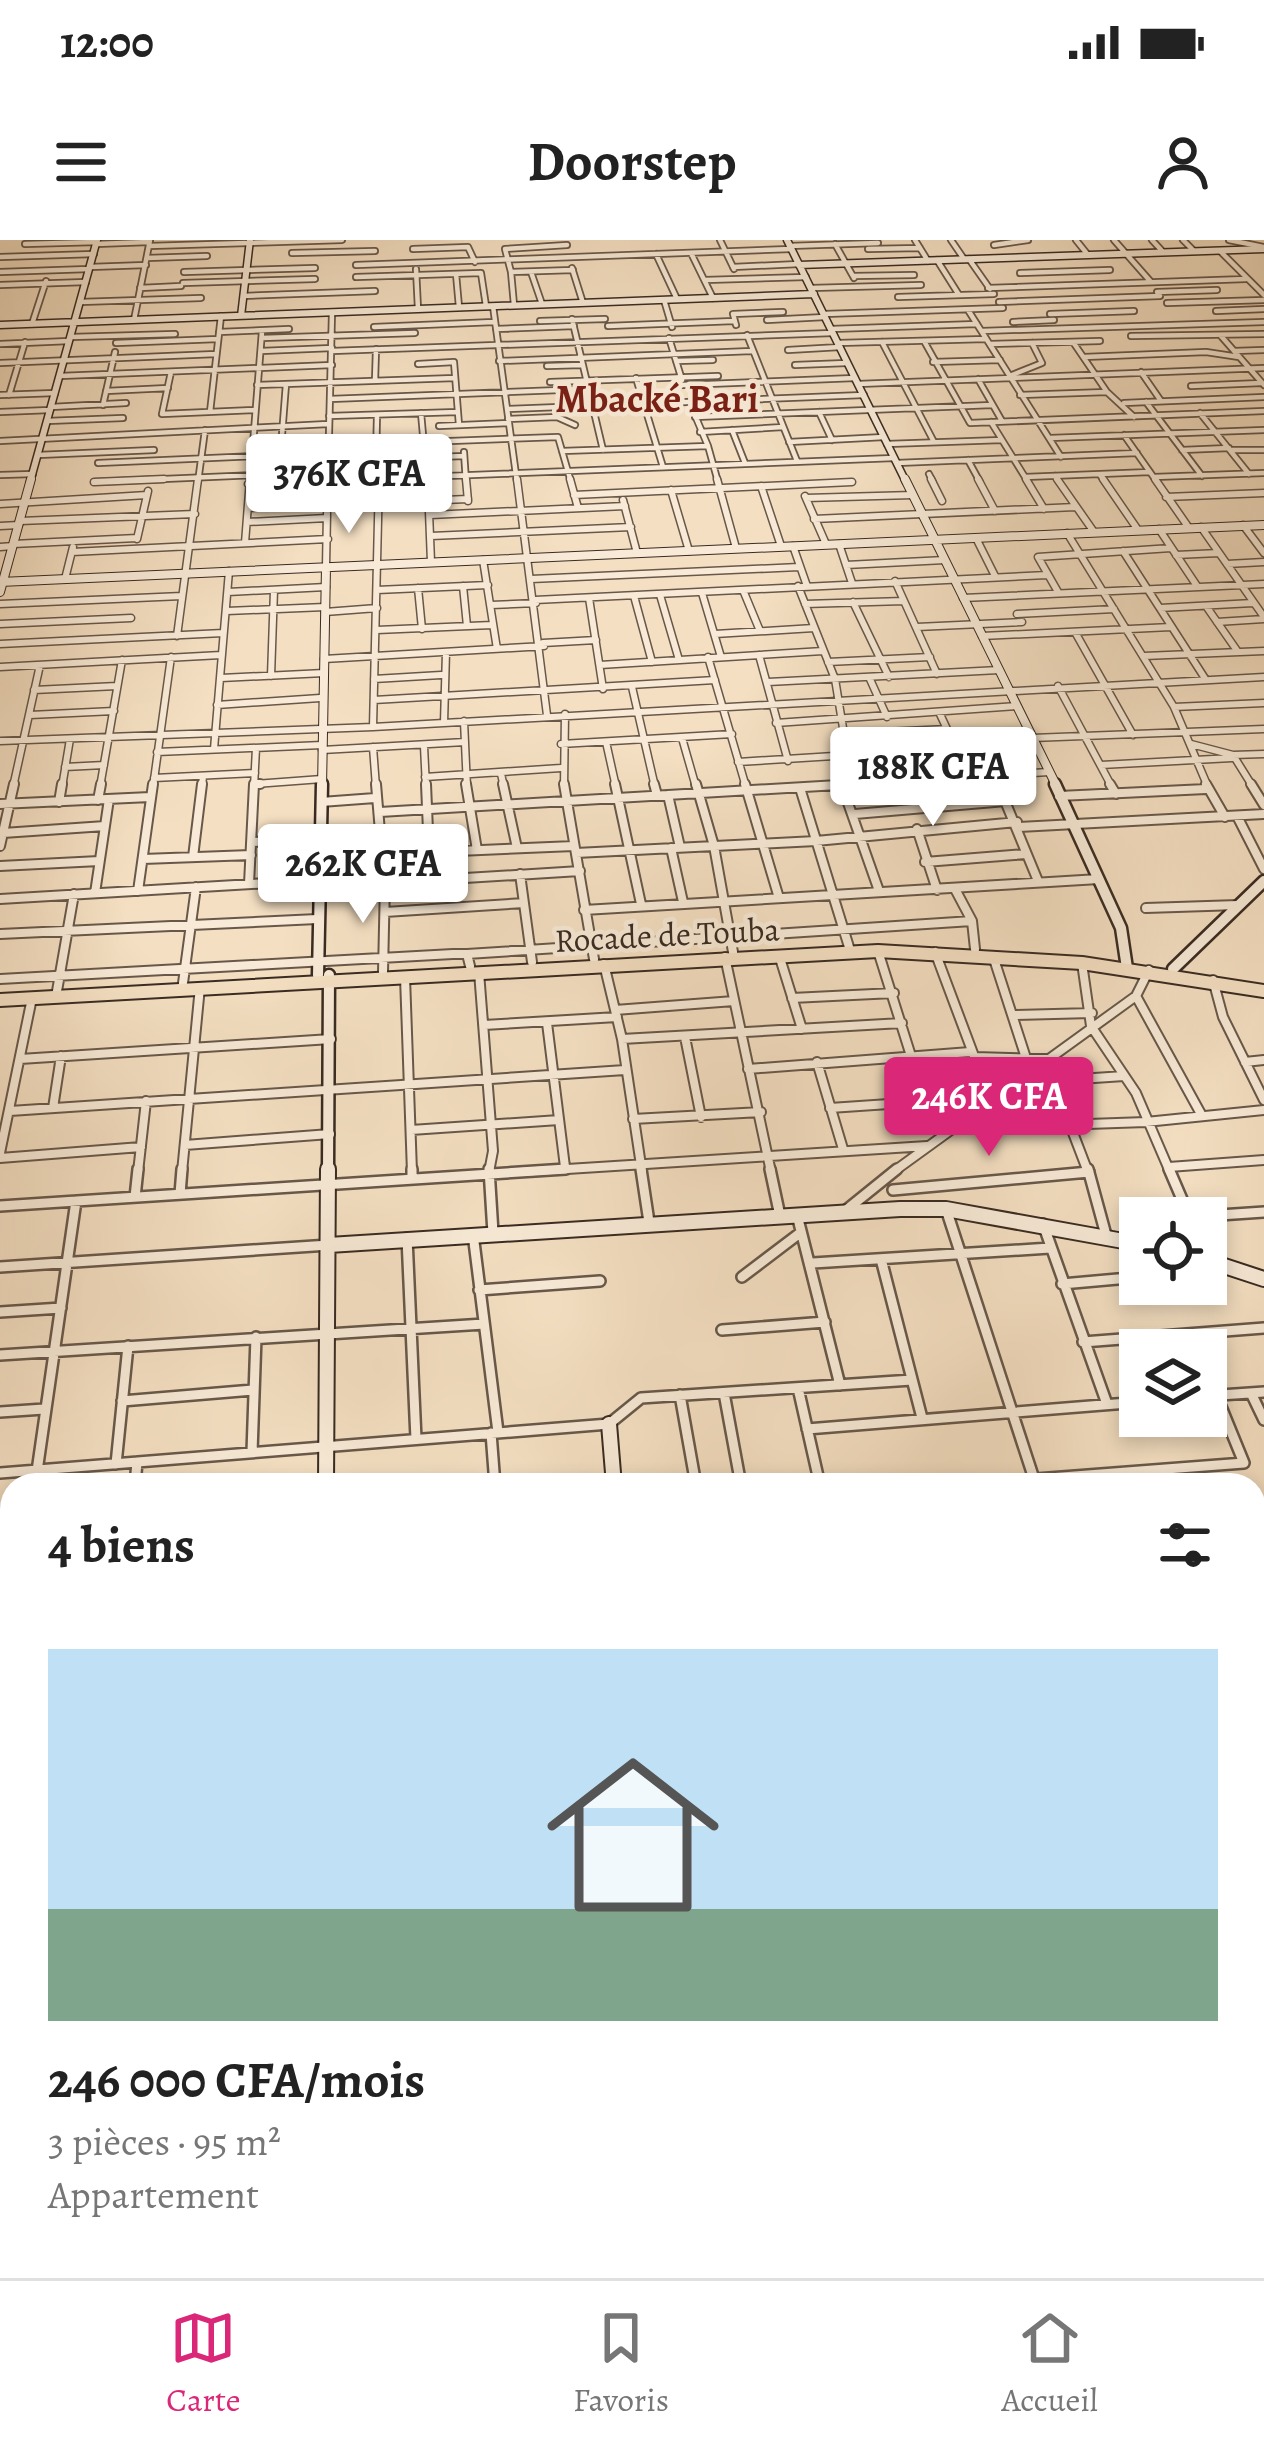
<!DOCTYPE html>
<html lang="fr">
<meta charset="utf-8">
<style>
body{margin:0;font-family:Alegreya,serif;background:#f2f2f2;color:#222;height:100vh;display:flex;flex-direction:column;font-size:45px;white-space:nowrap}
*{box-sizing:border-box;margin:0}
p{font-size:39px;color:#767676}
.icon{flex:none;width:66px;height:66px;fill:none;stroke:currentColor;stroke-width:2;stroke-linecap:round;stroke-linejoin:round}
.map{position:relative;flex:1;overflow:hidden}
.drawer{position:absolute;left:0px;top:1233px;width:1266px;height:807px;display:flex;flex-direction:column;background:#fff;border-radius:36px 36px 0 0;box-shadow:0 6px 18px #0003}
.drawer>*{flex:none}
.controls{position:absolute;left:1119px;top:957px;display:grid;gap:24px}
.controls a{display:grid;place-items:center;width:108px;height:108px;border-radius:0px;background:#fff;box-shadow:0 6px 18px #0003;font-size:60px}
.price{position:absolute;translate:-50% -102px;padding:0 27px;border-radius:12px;background:#fff;color:#222;font-size:39px;line-height:78px;filter:drop-shadow(0 3px 6px #0008)}
.price::after{content:'';position:absolute;left:50%;top:72px;width:36px;height:27px;margin-left:-18px;background:inherit;clip-path:polygon(0 0,100% 0,50% 100%)}
.price.active{background:#db2777;color:#fff}
ul{padding:0;list-style:none}
li{display:grid;align-content:center;gap:24px;height:636px;padding:0 48px}
li span{display:grid;place-items:center;height:372px;border-radius:0px;color:#555}
li>.icon{margin-inline-start:auto}
span .icon{width:216px;height:216px;fill:#fffc;stroke-width:1}
li b{font-size:51px}
h2{display:flex;justify-content:space-between;align-items:center;height:144px;padding:0 48px;font-size:51px}
.status{display:flex;justify-content:space-between;align-items:center;height:84px;padding:0 60px;background:#fff;direction:ltr}
.status svg{height:33px;fill:currentColor}
header{display:flex;justify-content:space-between;align-items:center;height:156px;padding:0 48px;background:#fff;font-size:54px;font-weight:600}
.menu{display:flex;justify-content:space-around;align-items:center;height:168px;border-top:3px solid #e0e0e0;background:#fff;font-size:33px;color:#767676}
.menu a{display:grid;justify-items:center;gap:6px}
.menu .active{color:#db2777}
.map>svg:first-child{display:block}
.lines{fill:none;stroke-linecap:round;stroke-linejoin:round}
.street-far4-casing{stroke:#68584a;stroke-width:8}
.street-far3-casing{stroke:#68584a;stroke-width:9}
.street-far2-casing{stroke:#68584a;stroke-width:12}
.street-far1-casing{stroke:#68584a;stroke-width:14}
.street-casing{stroke:#68584a;stroke-width:16}
.secondary-far4-casing{stroke:#392b22;stroke-width:9}
.secondary-far3-casing{stroke:#392b22;stroke-width:10}
.secondary-far2-casing{stroke:#392b22;stroke-width:15}
.secondary-far1-casing{stroke:#392b22;stroke-width:18}
.secondary-casing{stroke:#392b22;stroke-width:21}
.primary-casing{stroke:#392b22;stroke-width:16}
.street-far4{stroke:#f8ead7;stroke-width:4.5}
.street-far3{stroke:#f8ead7;stroke-width:6}
.street-far2{stroke:#f8ead7;stroke-width:8}
.street-far1{stroke:#f8ead7;stroke-width:9}
.street{stroke:#f8ead7;stroke-width:12}
.secondary-far4{stroke:#f8ead7;stroke-width:6}
.secondary-far3{stroke:#f8ead7;stroke-width:8}
.secondary-far2{stroke:#f8ead7;stroke-width:10}
.secondary-far1{stroke:#f8ead7;stroke-width:14}
.secondary{stroke:#f8ead7;stroke-width:16}
.primary{stroke:#f4dfc2;stroke-width:12}
.labels{text-anchor:middle;stroke-width:9;stroke-linejoin:round;paint-order:stroke}
.street-label{font-size:33px;fill:#392b22;stroke:#f8ead7}
.far-district-label{font-size:39px;font-weight:bold;fill:#7a1f14;stroke:#f8ead7}
</style>
<div class="status"><b>12:00</b><svg viewBox="0 0 49 12"><path d="M0 12V9h3v3zM5 12V6h3v6zM10 12V3h3v9zM15 12V0h3v12zM26 1h20v11H26zM47 4h2v5h-2z"/></svg></div>
<header><svg class="icon" aria-label="menu" viewBox="0 0 24 24"><path d="M4 6h16M4 12h16M4 18h16"/></svg>Doorstep<svg class="icon" aria-label="person" viewBox="0 0 24 24"><circle cx="12" cy="8" r="4"/><path d="M4 21q1-7 8-7t8 7"/></svg></header>
<div class="map">
<svg width="1264" height="2038" viewBox="0 0 1264 2038">
<rect width="100%" height="100%" fill="#f4dfc2"/>
<filter id="stains"><feTurbulence type="fractalNoise" baseFrequency=".00167" numOctaves="4"/><feColorMatrix values="0 0 0 0 .2 0 0 0 0 .09 0 0 0 0 .02 0 0 0 .5 -.17"/></filter>
<radialGradient id="worn" r=".72"><stop offset=".6" stop-color="#630" stop-opacity="0"/><stop offset="1" stop-color="#630" stop-opacity=".3"/></radialGradient>
<g class="lines">
<!-- street-far4 casing -->
<g class="street-far4-casing">
<path id="street-far4" d="M 720,0 L 734,29
M 915,0 L 928,21
M 951,0 L 964,19
M 1076,0 L 1088,15
M 1114,0 L 1151,42
M 1152,0 L 1163,12
M 1183,0 L 1194,11
M 1229,0 L 1264,7
M 25,4 L 97,2
M 96,4 L 149,2
M 835,4 L 854,38
M 567,5 L 505,9 L 511,32 L 573,30
M 994,5 L 1028,0
M 149,6 L 342,0
M 789,6 L 878,3
M 413,9 L 468,7 L 475,22
M 868,9 L 920,8
M 1220,11 L 1264,55
M 292,13 L 375,11
M 691,13 L 713,58
M 656,14 L 677,59
M 0,17 L 94,14
M 147,18 L 207,16
M 969,19 L 990,49
M 937,20 L 959,55
M 356,25 L 791,9
M 90,27 L 146,25
M 733,27 L 799,24
M 572,28 L 583,63
M 416,29 L 418,69
M 0,32 L 89,29
M 184,32 L 315,28
M 511,32 L 514,65
M 531,32 L 542,64
M 1020,33 L 1110,30
M 456,34 L 459,67
M 853,36 L 914,35
M 356,37 L 481,33 L 486,66
M 705,40 L 806,37
M 183,43 L 315,39
M 0,45 L 86,42
M 140,48 L 181,46
M 811,48 L 921,45
M 988,48 L 1246,39
M 1157,52 L 1217,50
M 243,56 L 375,51
M 898,57 L 994,54
M 664,60 L 672,87
M 80,62 L 201,58
M 999,62 L 1160,56
M 1167,63 L 1264,60
M 493,66 L 517,242
M 968,70 L 1061,217
M 1216,71 L 1264,69
M 824,74 L 1003,68
M 1050,74 L 1134,71
M 572,79 L 603,210
M 134,80 L 150,0
M 767,80 L 825,77
M 540,81 L 605,79
M 1013,82 L 1054,80
M 32,84 L 46,41
M 736,85 L 733,74 L 783,72
M 608,86 L 734,81
M 374,87 L 494,82
M 496,89 L 574,86
M 831,89 L 977,84
M 982,91 L 1264,82
M 219,92 L 289,89
M 747,95 L 797,221
M 1131,96 L 1264,94
M 1221,96 L 1264,145
M 71,97 L 175,94
M 262,98 L 415,93
M 669,98 L 682,140
M 924,101 L 970,183 L 1264,171
M 882,102 L 934,202
M 1073,102 L 1107,152 L 1134,177
M 116,103 L 218,99
M 838,103 L 986,99
M 0,104 L 69,101
M 990,104 L 1100,101
M 788,110 L 840,107
M 261,111 L 332,108
M 332,111 L 833,93
M 1234,111 L 1264,110
M 1084,117 L 1206,112 L 1239,117
M 499,121 L 752,111
M 676,121 L 713,120
M 933,122 L 1000,120
M 0,123 L 216,114
M 418,124 L 454,122 L 459,185
M 795,125 L 847,123
M 547,126 L 582,125
M 1141,132 L 1161,161
M 1012,135 L 1042,123 L 1032,103
M 60,136 L 332,125
M 636,138 L 663,227
M 978,139 L 1002,181
M 375,141 L 376,109
M 550,142 L 718,136
M 858,144 L 1264,128
M 257,145 L 455,138
M 683,145 L 855,138
M 1191,146 L 1261,143
M 106,151 L 168,148
M 0,155 L 55,153
M 9,155 L 25,102
M 1020,155 L 1107,152
M 330,159 L 586,149
M 1146,162 L 1202,236
M 1124,163 L 1264,157
M 103,165 L 115,112
M 51,167 L 126,163
M 507,169 L 864,155
M 0,172 L 50,170
M 210,172 L 221,76
M 819,172 L 832,200
M 421,173 L 424,206
M 694,173 L 708,206
M 1200,173 L 1249,234
M 162,174 L 254,170
M 162,174 L 171,132
M 329,176 L 458,172
M 695,177 L 992,165
M 508,179 L 557,177 L 575,185
M 47,181 L 123,178
M 991,182 L 1028,242
M 439,186 L 509,183
M 732,190 L 745,223
M 700,192 L 783,187
M 1124,195 L 1157,242
M 1050,198 L 1264,190
M 0,201 L 328,184
M 424,202 L 558,197 L 571,242
M 789,202 L 884,197
M 887,204 L 1002,200
M 1182,210 L 1229,208
M 1230,210 L 1264,210
M 562,211 L 708,206 L 718,242
M 464,212 L 466,242
M 38,215 L 154,210
M 376,219 L 377,175
M 968,220 L 980,242
M 328,221 L 464,216
M 98,223 L 281,215
M 897,223 L 1137,213
M 279,233 L 286,144
M 929,234 L 933,242
M 0,235 L 33,234
M 328,235 L 332,72
M 1100,235 L 1105,242
M 1055,236 L 1059,242
M 1025,237 L 1150,232
M 1154,237 L 1264,233
M 94,242 L 328,232
M 198,242 L 205,190
M 250,242 L 262,91
M 297,242 L 894,218"/>
</g>
<!-- street-far3 casing -->
<g class="street-far3-casing">
<path id="street-far3" d="M 466,239 L 468,261
M 517,239 L 547,475
M 570,239 L 578,268
M 717,239 L 736,308
M 931,239 L 942,261
M 978,239 L 995,271
M 1026,239 L 1044,269
M 1057,239 L 1094,292
M 1103,239 L 1138,290
M 1155,239 L 1189,288
M 94,242 L 164,239
M 248,244 L 372,239
M 761,246 L 781,306
M 671,250 L 689,311
M 574,255 L 852,242
M 805,256 L 826,304
M 1166,257 L 1264,253
M 806,258 L 913,255
M 623,260 L 637,313
M 0,264 L 147,255
M 248,268 L 468,259
M 429,272 L 431,322
M 430,275 L 625,266
M 814,279 L 1075,267
M 20,281 L 195,274
M 247,282 L 327,278
M 1243,285 L 1264,313
M 0,286 L 19,285
M 1201,287 L 1264,377
M 1159,289 L 1197,346
M 1067,293 L 1174,467 L 1208,547
M 431,296 L 631,287
M 976,298 L 995,336
M 137,299 L 148,251
M 245,303 L 250,239
M 13,304 L 137,298
M 839,304 L 852,343
M 793,306 L 807,346
M 0,307 L 13,306
M 1123,311 L 1206,440
M 72,312 L 328,299
M 1176,315 L 1219,313
M 483,320 L 497,409
M 1227,324 L 1264,322
M 846,325 L 945,320
M 326,327 L 327,273
M 65,339 L 73,307
M 531,339 L 799,327
M 895,341 L 937,434
M 463,346 L 467,386
M 798,346 L 835,439 L 844,494 L 863,547
M 418,348 L 422,389
M 377,350 L 488,345
M 743,350 L 760,391
M 228,352 L 326,347
M 1058,352 L 1038,317 L 1171,308
M 702,353 L 721,417
M 660,355 L 679,420
M 634,356 L 652,422
M 589,358 L 603,449
M 963,358 L 1264,344
M 535,360 L 1047,335
M 853,362 L 889,437
M 0,364 L 182,356
M 805,364 L 904,361
M 491,365 L 536,363
M 1206,366 L 1238,412
M 1160,368 L 1253,363
M 227,371 L 325,367
M 325,372 L 377,368
M 1017,374 L 1114,369
M 1217,382 L 1264,379
M 0,384 L 131,378
M 917,387 L 1022,382
M 377,390 L 492,385
M 1075,392 L 1133,495
M 715,394 L 814,388
M 177,396 L 198,239
M 982,396 L 1171,387
M 543,403 L 596,400
M 0,404 L 223,393
M 759,415 L 788,521
M 1144,416 L 1264,411
M 708,417 L 746,547
M 324,419 L 544,406
M 828,422 L 930,417
M 600,425 L 823,411
M 0,427 L 221,415
M 271,436 L 274,350
M 869,437 L 887,477
M 221,438 L 324,433
M 374,439 L 441,435
M 768,442 L 999,430
M 1058,446 L 1112,547
M 632,447 L 655,547
M 34,450 L 117,446
M 374,460 L 715,440
M 217,465 L 320,458
M 1174,467 L 1264,463
M 939,472 L 970,538
M 30,475 L 114,471
M 464,481 L 467,547
M 444,483 L 446,412
M 776,483 L 1017,466
M 373,487 L 379,239
M 901,492 L 921,543
M 844,494 L 947,489
M 682,498 L 696,547
M 1032,498 L 1264,489
M 0,501 L 373,487 L 1264,437
M 606,502 L 616,547
M 561,504 L 732,494
M 1191,504 L 1233,515 L 1253,547
M 424,506 L 426,547
M 373,507 L 376,547
M 214,509 L 229,331
M 322,510 L 465,502
M 157,512 L 322,505
M 1233,515 L 1264,514
M 738,522 L 850,515
M 1101,525 L 1232,518
M 65,527 L 104,525
M 501,534 L 504,547
M 425,537 L 561,528
M 995,537 L 999,547
M 154,538 L 255,533
M 255,544 L 322,539
M 13,547 L 40,425
M 62,547 L 70,499
M 100,547 L 122,420
M 153,547 L 171,417
M 202,547 L 203,536
M 254,547 L 256,508
M 564,547 L 565,474
M 805,547 L 1049,532"/>
</g>
<!-- street-far2 casing -->
<g class="street-far2-casing">
<path id="street-far2" d="M 255,544 L 260,544
M 376,544 L 382,616
M 426,544 L 429,614
M 466,544 L 477,610
M 503,544 L 517,608
M 564,544 L 594,719
M 615,544 L 641,664
M 654,544 L 657,555
M 696,544 L 714,606 L 733,712
M 745,544 L 779,658
M 998,544 L 1038,641
M 1110,544 L 1116,554
M 1206,544 L 1225,577
M 1251,544 L 1264,565
M 842,546 L 879,651
M 800,548 L 849,707
M 668,555 L 680,607
M 1059,556 L 1206,549
M 98,560 L 101,544
M 59,562 L 62,544
M 321,562 L 375,558
M 0,564 L 150,557
M 380,572 L 855,544
M 855,574 L 1006,561
M 1237,576 L 1264,629
M 1019,587 L 1264,574
M 917,589 L 937,650
M 3,593 L 105,586
M 253,602 L 320,598
M 0,606 L 14,544
M 671,608 L 683,662
M 576,613 L 816,601 L 1017,582
M 193,617 L 202,544
M 320,617 L 574,606
M 143,619 L 251,615
M 925,622 L 1026,614
M 0,626 L 99,621
M 520,634 L 532,722
M 249,644 L 254,544
M 319,647 L 580,631
M 955,649 L 972,681 L 975,709
M 138,651 L 153,544
M 95,653 L 109,559
M 0,659 L 319,640
M 1146,668 L 1238,665
M 584,670 L 1099,639
M 385,672 L 524,663
M 0,694 L 317,679
M 878,711 L 911,816
M 935,712 L 989,856
M 467,714 L 972,681
M 779,715 L 802,789
M 993,716 L 1026,818
M 725,717 L 771,932
M 1082,723 L 1091,786 L 1136,853 L 1170,932
M 604,724 L 622,799 L 642,932
M 383,732 L 385,642
M 479,732 L 493,911 L 489,932
M 405,737 L 412,932
M 0,739 L 453,714 L 467,714 L 470,726
M 1213,740 L 1223,777 L 1264,860
M 183,743 L 196,647
M 57,751 L 74,654
M 1136,756 L 1201,874
M 792,758 L 894,753
M 615,770 L 734,761
M 1014,775 L 1092,773
M 547,783 L 565,927
M 484,785 L 617,777
M 685,797 L 701,877
M 622,799 L 902,783
M 975,817 L 1047,819
M 20,819 L 331,799
M 817,822 L 843,909
M 1245,822 L 1264,820
M 1037,827 L 1062,864 L 1088,932
M 748,829 L 970,812
M 1050,841 L 1124,836
M 53,868 L 61,816
M 830,868 L 992,857
M 10,871 L 625,830
M 633,879 L 761,872
M 947,889 L 1146,882 L 1264,870
M 411,890 L 559,880
M 185,905 L 330,894
M 0,913 L 32,758
M 0,918 L 141,907
M 1169,927 L 1264,920
M 138,932 L 146,861
M 182,932 L 200,747
M 520,932 L 927,906
M 893,932 L 1136,756 L 1149,730"/>
</g>
<!-- street-far1 casing -->
<g class="street-far1-casing">
<path id="street-far1" d="M 412,929 L 412,937
M 489,929 L 493,993
M 641,929 L 649,982
M 770,929 L 780,976
M 1088,929 L 1106,995
M 1169,929 L 1190,978
M 893,950 L 1089,932
M 180,954 L 182,929
M 135,957 L 138,929
M 0,966 L 566,929
M 946,969 L 1036,1245
M 845,971 L 897,929
M 797,975 L 840,1145
M 1190,977 L 1264,972
M 1043,984 L 1107,1164
M 473,994 L 498,1192
M 407,998 L 416,1199
M 881,1019 L 922,1178
M 813,1023 L 1050,1008
M 0,1027 L 329,1005
M 742,1037 L 800,993
M 1062,1044 L 1140,1037
M 479,1050 L 600,1041
M 0,1072 L 61,1068
M 722,1090 L 825,1082
M 1083,1102 L 1264,1088
M 0,1115 L 484,1084
M 798,1148 L 820,1245
M 724,1153 L 741,1245
M 1251,1153 L 1264,1180
M 680,1155 L 696,1245
M 1206,1156 L 1264,1152
M 122,1161 L 253,1150
M 0,1172 L 44,1169
M 807,1189 L 1140,1162
M 491,1193 L 495,1245
M 252,1212 L 256,1097
M 116,1224 L 128,1106
M 0,1233 L 609,1184 L 641,1158 L 912,1140
M 35,1245 L 76,961
M 135,1245 L 137,1222
M 956,1245 L 1244,1223 L 1206,1130
M 1254,1292 L 1264,1291
M 0,1310 L 12,1309
M 1254,1366 L 1264,1365
M 0,1379 L 12,1378
M 10,1421 L 12,1409"/>
</g>
<!-- street casing -->
<g class="street-casing">
<path id="street" d="M 1254,1455 L 1264,1454
M 0,1503 L 11,1418
M 1254,1546 L 1264,1545
M 0,1558 L 12,1557
M 1254,1570 L 1264,1598
M 1254,1641 L 1264,1640
M 1254,1744 L 1264,1743
M 0,1903 L 12,1905
M 1254,2023 L 1264,2022
M 301,2028 L 306,2038
M 1098,2028 L 1100,2038
M 1231,2028 L 1234,2038
M 55,2038 L 56,2028
M 184,2038 L 185,2028
M 224,2038 L 240,2028
M 1125,2038 L 1208,2028"/>
</g>
<!-- secondary-far4 casing -->
<g class="secondary-far4-casing">
<path id="secondary-far4" d="M 787,0 L 906,242
M 799,25 L 1264,9
M 241,76 L 250,0
M 0,85 L 814,54
M 30,242 L 97,0"/>
</g>
<!-- secondary-far3 casing -->
<g class="secondary-far3-casing">
<path id="secondary-far3" d="M 905,239 L 1057,547
M 0,342 L 1264,285
M 0,352 L 31,239
M 322,547 L 326,327"/>
</g>
<!-- secondary-far2 casing -->
<g class="secondary-far2-casing">
<path id="secondary-far2" d="M 1055,544 L 1121,688 L 1127,728
M 1173,729 L 1264,641
M 318,735 L 322,544
M 328,932 L 329,735"/>
</g>
<!-- secondary-far1 casing -->
<g class="secondary-far1-casing">
<path id="secondary-far1" d="M 329,1005 L 900,969 L 946,969 L 1140,1004
M 1206,1020 L 1264,1039
M 609,1184 L 614,1245
M 326,1245 L 328,929"/>
</g>
<!-- secondary casing -->
<g class="secondary-casing">
<path id="secondary" d="M 0,1819 L 12,1823
M 1254,1912 L 1264,1905
M 382,2028 L 388,2038
M 699,2028 L 700,2038
M 751,2038 L 844,2028"/>
</g>
<!-- primary casing -->
<g class="primary-casing">
<path id="primary" d="M 0,760 L 878,711 L 1082,723 L 1264,751"/>
</g>
<!-- street-far4 -->
<use href="#street-far4" class="street-far4"/>
<!-- street-far3 -->
<use href="#street-far3" class="street-far3"/>
<!-- street-far2 -->
<use href="#street-far2" class="street-far2"/>
<!-- street-far1 -->
<use href="#street-far1" class="street-far1"/>
<!-- street -->
<use href="#street" class="street"/>
<!-- secondary-far4 -->
<use href="#secondary-far4" class="secondary-far4"/>
<!-- secondary-far3 -->
<use href="#secondary-far3" class="secondary-far3"/>
<!-- secondary-far2 -->
<use href="#secondary-far2" class="secondary-far2"/>
<!-- secondary-far1 -->
<use href="#secondary-far1" class="secondary-far1"/>
<!-- secondary -->
<use href="#secondary" class="secondary"/>
<!-- primary -->
<use href="#primary" class="primary"/>
</g>
<g class="labels">
<!-- street labels -->
<g class="street-label">
<text transform="translate(667 694) rotate(-3)" y="12">Rocade de Touba</text>
</g>
<!-- far-district labels -->
<g class="far-district-label">
<text x="657" y="172">Mbacké Bari</text>
</g>
</g>
<rect width="100%" height="100%" filter="url(#stains)"/>
<rect width="100%" height="100%" fill="url(#worn)"/>
</svg>
<div class="controls">
<a><svg class="icon" aria-label="locate" viewBox="0 0 24 24"><circle cx="12" cy="12" r="6"/><path d="M12 2v4M12 18v4M2 12h4M18 12h4"/></svg></a>
<a><svg class="icon" aria-label="layers" viewBox="0 0 24 24"><path d="M12 4l9 5-9 5-9-5zM3 14l9 5 9-5"/></svg></a>
</div>
<b class="price" style="left:349px;top:296px">376K CFA</b>
<b class="price" style="left:933px;top:589px">188K CFA</b>
<b class="price" style="left:363px;top:686px">262K CFA</b>
<b class="price active" style="left:989px;top:919px">246K CFA</b>
<section class="drawer">
<h2>4 biens<svg class="icon" aria-label="filters" viewBox="0 0 24 24"><path d="M4 7h16M4 17h16"/><circle cx="9" cy="7" r="2"/><circle cx="15" cy="17" r="2"/></svg></h2>
<ul>
<li><span style="background:linear-gradient(#bfe0f5 70%,#7fa58c 0)"><svg class="icon" aria-label="home" viewBox="0 0 24 24"><path d="M3 11l9-7 9 7M6 9v11h12V9"/></svg></span><div><b>246 000 CFA/mois</b><p>3 pièces · 95 m²</p><p>Appartement</p></div></li>
</ul>
</section>
</div>
<nav class="menu">
<a class="active"><svg class="icon" aria-label="map" viewBox="0 0 24 24"><path d="M3 6l6-2 6 2 6-2v14l-6 2-6-2-6 2zM9 4v14M15 6v14"/></svg>Carte</a>
<a><svg class="icon" aria-label="saved" viewBox="0 0 24 24"><path d="M7 4h10v16l-5-4-5 4z"/></svg>Favoris</a>
<a><svg class="icon" aria-label="home" viewBox="0 0 24 24"><path d="M3 11l9-7 9 7M6 9v11h12V9"/></svg>Accueil</a>
</nav>
